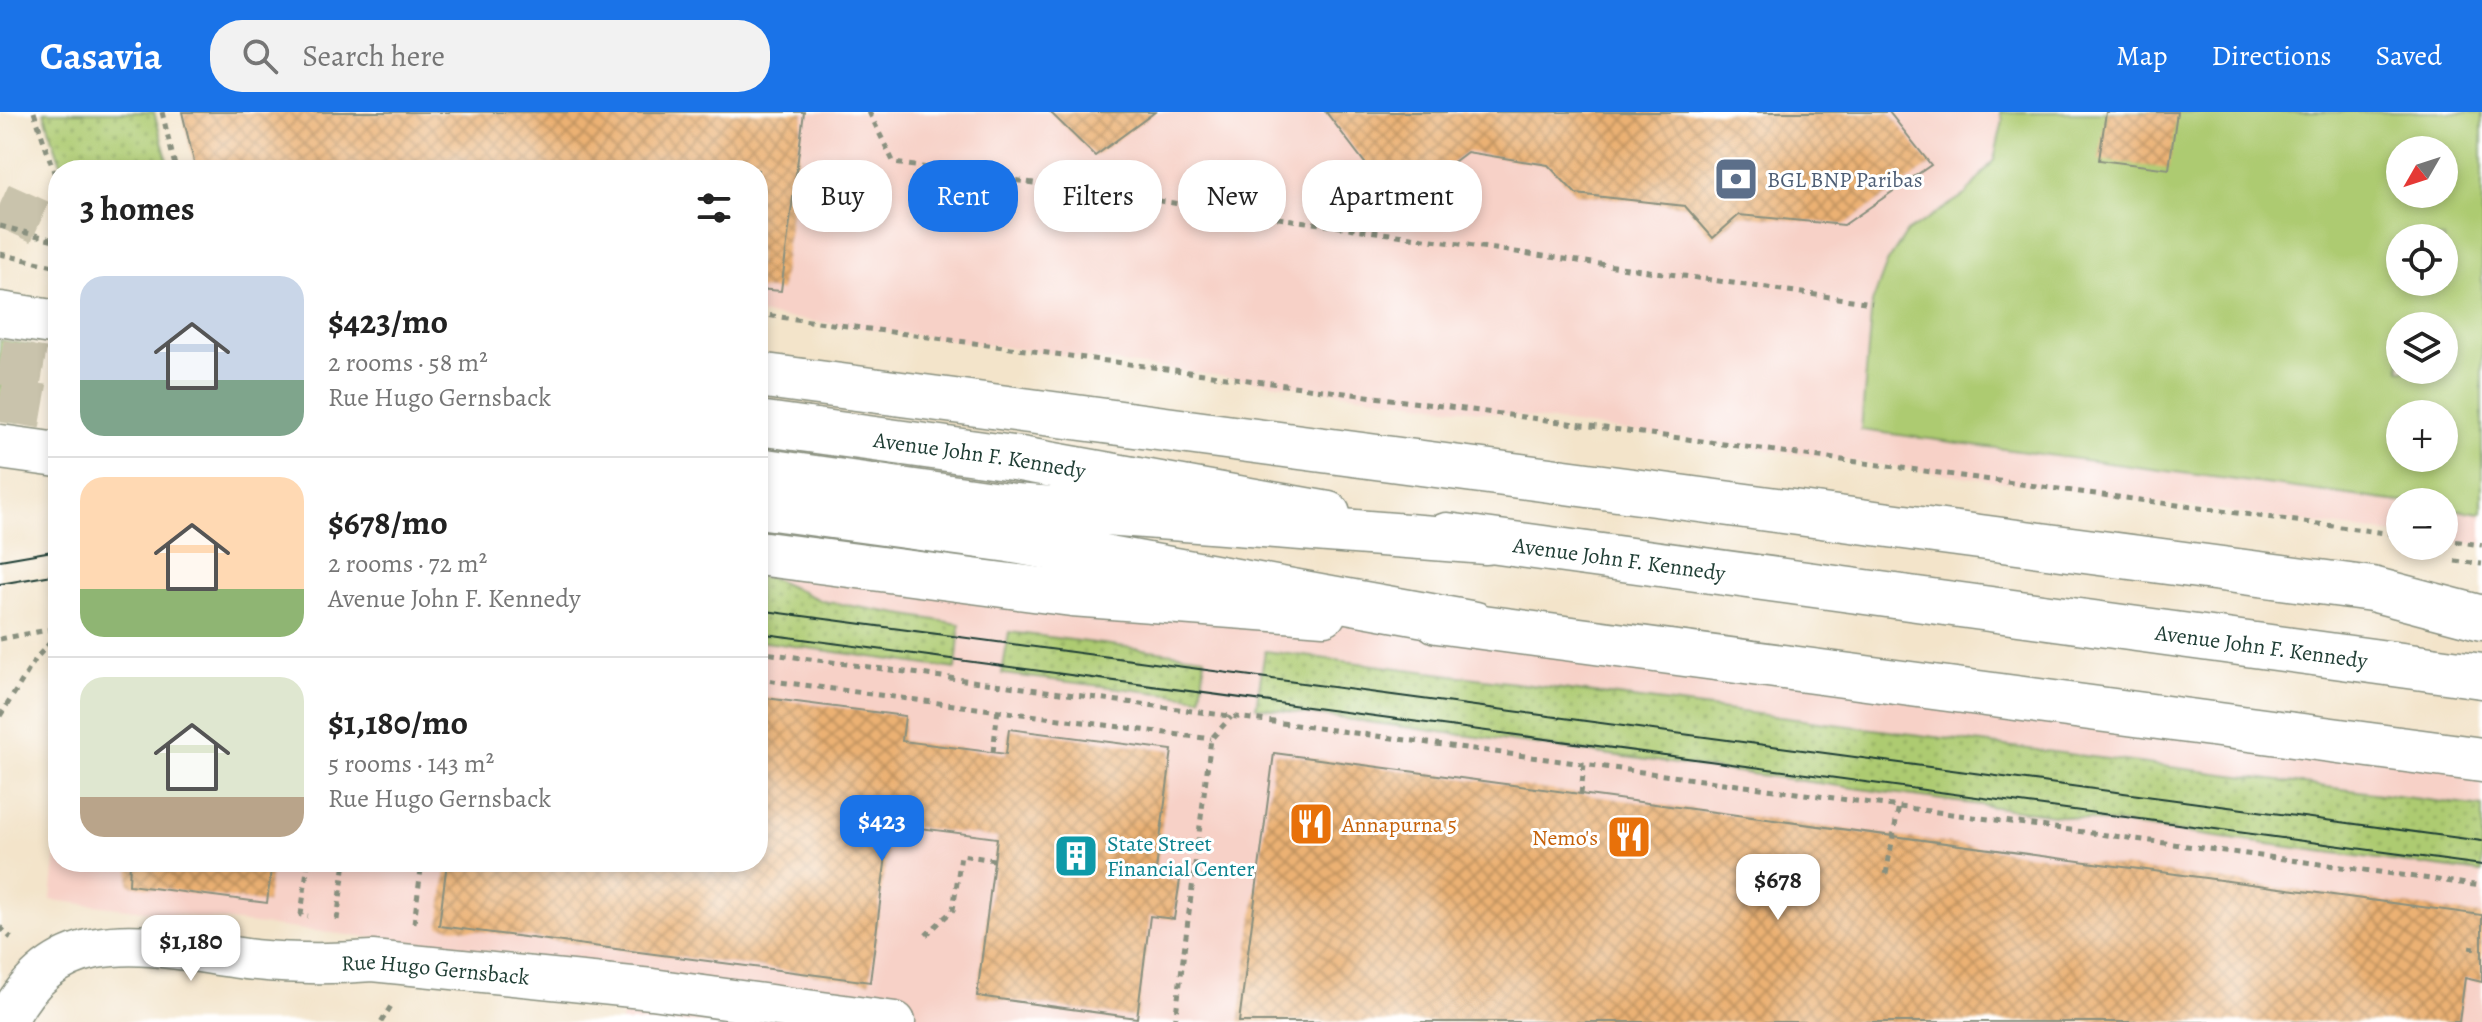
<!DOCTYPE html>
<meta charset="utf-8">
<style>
body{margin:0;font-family:Alegreya,serif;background:#f2f2f2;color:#222;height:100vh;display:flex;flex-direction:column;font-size:30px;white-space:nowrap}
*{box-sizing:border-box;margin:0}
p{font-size:26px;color:#767676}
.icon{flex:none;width:44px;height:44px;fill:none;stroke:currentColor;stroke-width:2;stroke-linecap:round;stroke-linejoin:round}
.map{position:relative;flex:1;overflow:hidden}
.sheet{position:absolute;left:48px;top:48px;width:720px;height:712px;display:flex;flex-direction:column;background:#fff;border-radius:32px;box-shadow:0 4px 12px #0003}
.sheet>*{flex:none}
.guide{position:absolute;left:792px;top:48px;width:760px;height:72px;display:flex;gap:16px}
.needle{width:52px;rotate:231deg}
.controls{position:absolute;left:2386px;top:24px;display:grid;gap:16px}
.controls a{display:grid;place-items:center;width:72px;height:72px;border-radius:50%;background:#fff;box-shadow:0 4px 12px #0003;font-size:40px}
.price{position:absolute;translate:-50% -68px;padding:0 18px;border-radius:16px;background:#fff;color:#222;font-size:26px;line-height:52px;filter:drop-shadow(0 2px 4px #0008)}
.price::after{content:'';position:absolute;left:50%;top:48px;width:24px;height:18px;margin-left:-12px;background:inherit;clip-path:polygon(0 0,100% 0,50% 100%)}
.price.on{background:#1a73e8;color:#fff}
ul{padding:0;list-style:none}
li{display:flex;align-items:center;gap:24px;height:200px;padding:0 32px}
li+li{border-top:2px solid #e0e0e0}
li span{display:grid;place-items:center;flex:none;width:224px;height:160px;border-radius:24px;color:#555}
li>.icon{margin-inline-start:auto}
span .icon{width:96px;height:96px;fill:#fffc;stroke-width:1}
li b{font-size:34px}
h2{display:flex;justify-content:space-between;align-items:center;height:96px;padding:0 32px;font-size:34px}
.tag{padding:0 28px;border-radius:32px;background:#fff;box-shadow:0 4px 12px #0003;font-size:28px;line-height:72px}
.tag.on{background:#1a73e8;color:#fff}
header{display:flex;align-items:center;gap:48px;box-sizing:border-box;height:112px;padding:0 40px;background:#1a73e8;color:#fff}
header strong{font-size:38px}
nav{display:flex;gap:44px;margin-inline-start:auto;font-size:28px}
.search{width:560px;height:72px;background:#f2f2f2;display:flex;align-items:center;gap:20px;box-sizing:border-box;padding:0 28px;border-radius:32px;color:#767676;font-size:30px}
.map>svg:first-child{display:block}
.built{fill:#f7d1c7;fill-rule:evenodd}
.grass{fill:url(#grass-dots);stroke:#668452;stroke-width:2}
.green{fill:#adcb71;stroke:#668452;stroke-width:2;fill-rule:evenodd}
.building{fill:url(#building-cross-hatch)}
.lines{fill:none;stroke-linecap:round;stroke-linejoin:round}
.highway-tunnel{stroke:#c9c3ac;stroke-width:44;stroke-dasharray:44 22;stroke-linecap:butt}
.street-casing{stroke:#89907f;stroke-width:43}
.primary-casing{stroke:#89907f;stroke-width:47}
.highway-casing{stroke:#89907f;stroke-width:47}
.path{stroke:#89907f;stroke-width:5;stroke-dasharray:6 6;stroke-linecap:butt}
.street{stroke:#fff;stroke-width:40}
.primary{stroke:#fff;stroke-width:44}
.highway{stroke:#fff;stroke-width:44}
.tram{stroke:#1f3d34;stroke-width:2}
.labels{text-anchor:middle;stroke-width:6;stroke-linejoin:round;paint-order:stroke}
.service-label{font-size:22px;fill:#4e5e75;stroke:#fff;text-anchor:start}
.street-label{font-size:22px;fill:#1f3d34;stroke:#fff}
.food-label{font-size:22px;fill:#c56008;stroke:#fff;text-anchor:start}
.culture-label{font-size:22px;fill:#0d838f;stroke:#fff;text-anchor:start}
</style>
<header>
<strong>Casavia</strong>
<div class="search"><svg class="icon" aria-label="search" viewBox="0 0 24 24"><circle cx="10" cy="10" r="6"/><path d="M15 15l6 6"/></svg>Search here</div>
<nav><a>Map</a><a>Directions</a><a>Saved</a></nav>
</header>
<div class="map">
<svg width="2482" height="910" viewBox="0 0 2482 910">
<defs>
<pattern id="grass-dots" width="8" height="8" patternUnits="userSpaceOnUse" patternTransform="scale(2)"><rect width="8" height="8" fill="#adcb71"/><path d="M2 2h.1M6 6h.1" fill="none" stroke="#8ca65e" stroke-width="1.8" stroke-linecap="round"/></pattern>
<pattern id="building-cross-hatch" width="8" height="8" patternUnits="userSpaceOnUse" patternTransform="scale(2)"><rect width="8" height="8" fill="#ebb173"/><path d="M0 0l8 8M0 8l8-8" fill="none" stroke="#be915f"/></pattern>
</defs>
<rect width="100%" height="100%" fill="#fff"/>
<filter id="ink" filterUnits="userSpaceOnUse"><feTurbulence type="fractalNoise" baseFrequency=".0125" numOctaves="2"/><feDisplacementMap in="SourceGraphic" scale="16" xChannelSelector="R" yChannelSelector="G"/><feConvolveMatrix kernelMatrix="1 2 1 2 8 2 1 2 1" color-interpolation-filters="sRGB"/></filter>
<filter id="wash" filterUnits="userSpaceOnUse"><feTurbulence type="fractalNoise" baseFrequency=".006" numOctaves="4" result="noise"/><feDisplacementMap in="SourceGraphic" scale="32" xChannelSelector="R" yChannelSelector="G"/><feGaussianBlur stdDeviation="1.8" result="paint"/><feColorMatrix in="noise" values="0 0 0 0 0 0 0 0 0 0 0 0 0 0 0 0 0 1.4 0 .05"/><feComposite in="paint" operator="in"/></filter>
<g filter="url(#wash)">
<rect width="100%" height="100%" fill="#f3e4ca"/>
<!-- built -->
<path class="built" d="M 182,0 L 2482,0 L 2482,433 L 2444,428 L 2444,390 L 2400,390 L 2400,423 L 758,202 L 758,58 L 196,58 ZM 2400,38 L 2444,38 L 2444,82 L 2400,82 ZM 2400,126 L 2444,126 L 2444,170 L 2400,170 ZM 2400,214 L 2444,214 L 2444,258 L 2400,258 ZM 2400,302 L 2444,302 L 2444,346 L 2400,346 Z
M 758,453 L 1475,512 L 2482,648 L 2482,910 L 621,910 L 628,856 L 51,788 L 58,720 L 58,750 L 758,750 Z"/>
<!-- grass -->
<path class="grass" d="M 44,0 L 154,0 L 170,58 L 63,58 Z
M 0,228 L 33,234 L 19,310 L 0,307 Z
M 758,464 L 771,466 L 822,489 L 960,512 L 956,557 L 758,529 Z
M 1009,520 L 1205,545 L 1201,586 L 1002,562 Z
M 1265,539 L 2482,695 L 2482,761 L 1256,595 Z"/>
<!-- green -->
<path class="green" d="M 2000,0 L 2482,0 L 2482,401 L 2444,396 L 2444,390 L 2400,390 L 1861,318 L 1872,191 L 1887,151 L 1907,120 L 1966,82 L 1994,48 L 2003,8 ZM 2400,38 L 2444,38 L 2444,82 L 2400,82 ZM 2400,126 L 2444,126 L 2444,170 L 2400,170 ZM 2400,214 L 2444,214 L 2444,258 L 2400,258 ZM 2400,302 L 2444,302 L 2444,346 L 2400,346 Z"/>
<g id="blocks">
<!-- building -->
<path class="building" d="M 182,0 L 804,0 L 781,179 L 758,177 L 758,58 L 196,58 Z
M 1050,0 L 1155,0 L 1095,44 Z
M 1326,0 L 1889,0 L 1931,53 L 1844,113 L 1739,103 L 1713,126 L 1685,94 L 1576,82 L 1548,53 L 1467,40 L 1397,93 Z
M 2106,0 L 2177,0 L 2169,57 L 2099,48 Z
M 758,585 L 905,604 L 902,629 L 1006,642 L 1009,617 L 1172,638 L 1155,765 L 1180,768 L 1174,807 L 1150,804 L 1137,906 L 977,884 L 997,726 L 890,712 L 870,870 L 439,814 L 447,750 L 758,750 Z
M 1274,641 L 2482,803 L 2482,870 L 2465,866 L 2459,910 L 1239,910 Z
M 130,750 L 272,750 L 267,791 L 129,773 Z"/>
</g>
</g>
<g filter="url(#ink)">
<use href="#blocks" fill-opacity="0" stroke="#89907f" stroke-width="2"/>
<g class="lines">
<!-- highway-tunnel -->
<path class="highway-tunnel" d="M 0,92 L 58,118
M 0,250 L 58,260
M 0,287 L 58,297"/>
<!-- street casing -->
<g class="street-casing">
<g id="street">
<path id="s1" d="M 6,910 C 61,800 159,837 255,848 C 294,852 333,852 372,849 L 652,877 L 895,910"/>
</g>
</g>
<!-- primary casing -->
<g class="primary-casing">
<g id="primary">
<path d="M 0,202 L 58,211"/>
<path id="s2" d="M 758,311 L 1020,347 L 1328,402"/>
<path d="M 0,335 L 58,343"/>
<path id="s3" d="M 1447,423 L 2482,564"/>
<path d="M 758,441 L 1072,482 L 1324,501"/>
<path d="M 1437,509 L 2482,648"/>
</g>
</g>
<!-- highway casing -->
<g class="highway-casing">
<path id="highway" d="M 758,263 L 2372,477 L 2482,506
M 758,358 L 1014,394 L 1486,430
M 758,394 L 1009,428 L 1475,512"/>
</g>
<!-- path -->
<path class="path" d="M 34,0 L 58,72
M 162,0 L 176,58
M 869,0 L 894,51 L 1872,191
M 0,114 L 58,129
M 0,142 L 58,155
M 758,202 L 2400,423
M 2444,428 L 2482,433
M 2455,449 L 2482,452
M 0,527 L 58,516
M 758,540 L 2482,774
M 758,567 L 1211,627
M 0,604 L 37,545 L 58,522
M 993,640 L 998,597
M 1581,682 L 1584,652
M 308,750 L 301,803 L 308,804
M 1886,762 L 1899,693
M 337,808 L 345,750
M 414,811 L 422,750
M 0,815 L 11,826
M 926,823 L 953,798 L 961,743 L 994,748
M 2469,835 L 2482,837
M 381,910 L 391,894
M 1175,910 L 1211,627 L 1231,605"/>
<!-- street -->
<use href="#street" class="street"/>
<!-- primary -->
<use href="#primary" class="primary"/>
<!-- highway -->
<use href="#highway" class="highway"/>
<!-- tram -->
<path class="tram" d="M 0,448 L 58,438
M 0,472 L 58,462
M 758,498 L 2482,729
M 758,521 L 2482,753"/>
</g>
</g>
<!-- icons -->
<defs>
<g id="bank-square" transform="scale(2.3)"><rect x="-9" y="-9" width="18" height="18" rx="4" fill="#5c6f8a" stroke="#fff"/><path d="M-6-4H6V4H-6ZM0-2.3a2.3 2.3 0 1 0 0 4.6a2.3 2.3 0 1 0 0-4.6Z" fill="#fff"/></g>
<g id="restaurant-square" transform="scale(2.3)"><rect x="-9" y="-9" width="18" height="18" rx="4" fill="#e8710a" stroke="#fff"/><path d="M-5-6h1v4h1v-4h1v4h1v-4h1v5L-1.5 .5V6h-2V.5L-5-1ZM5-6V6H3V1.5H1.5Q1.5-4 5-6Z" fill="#fff"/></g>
<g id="building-square" transform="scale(2.3)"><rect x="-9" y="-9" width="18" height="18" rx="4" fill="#0f9aa8" stroke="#fff"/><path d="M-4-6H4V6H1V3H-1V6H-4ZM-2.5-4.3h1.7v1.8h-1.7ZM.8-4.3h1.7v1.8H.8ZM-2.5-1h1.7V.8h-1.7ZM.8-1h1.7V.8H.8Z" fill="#fff"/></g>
</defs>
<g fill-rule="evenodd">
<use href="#bank-square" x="1736" y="67"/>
<use href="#restaurant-square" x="1311" y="712"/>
<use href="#restaurant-square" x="1629" y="725"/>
<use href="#building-square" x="1076" y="744"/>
</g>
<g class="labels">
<!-- service labels -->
<g class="service-label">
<text x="1767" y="75">BGL BNP Paribas</text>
</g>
<!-- street labels -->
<g class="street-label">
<text dy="8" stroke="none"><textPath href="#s2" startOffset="224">Avenue John F. Kennedy</textPath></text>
<text dy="8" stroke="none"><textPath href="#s3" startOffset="174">Avenue John F. Kennedy</textPath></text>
<text dy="8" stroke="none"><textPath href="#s3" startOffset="822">Avenue John F. Kennedy</textPath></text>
<text dy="8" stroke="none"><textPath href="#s1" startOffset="462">Rue Hugo Gernsback</textPath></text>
</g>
<!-- food labels -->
<g class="food-label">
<text x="1342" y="720">Annapurna 5</text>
<text x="1598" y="733" text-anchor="end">Nemo's</text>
</g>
<!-- culture labels -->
<g class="culture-label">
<text x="1107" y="739">State Street<tspan x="1107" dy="25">Financial Center</tspan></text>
</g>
</g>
</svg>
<div class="controls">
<a><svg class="needle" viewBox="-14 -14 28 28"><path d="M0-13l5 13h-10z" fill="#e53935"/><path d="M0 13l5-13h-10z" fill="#767676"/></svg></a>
<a><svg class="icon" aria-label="locate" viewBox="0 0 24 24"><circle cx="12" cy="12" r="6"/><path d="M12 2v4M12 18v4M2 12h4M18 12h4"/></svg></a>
<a><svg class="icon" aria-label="layers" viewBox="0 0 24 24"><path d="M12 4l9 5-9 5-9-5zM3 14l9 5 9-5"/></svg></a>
<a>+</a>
<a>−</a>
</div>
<b class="price on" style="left:882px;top:751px">$423</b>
<b class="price" style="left:1778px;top:810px">$678</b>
<b class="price" style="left:191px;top:871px">$1,180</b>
<div class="guide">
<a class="tag">Buy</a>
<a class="tag on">Rent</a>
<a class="tag">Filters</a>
<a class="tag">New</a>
<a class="tag">Apartment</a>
</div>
<section class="sheet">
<h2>3 homes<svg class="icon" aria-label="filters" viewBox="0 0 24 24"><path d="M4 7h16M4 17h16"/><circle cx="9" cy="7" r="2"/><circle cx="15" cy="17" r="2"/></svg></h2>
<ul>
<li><span style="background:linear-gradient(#c9d6e8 65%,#7fa58c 0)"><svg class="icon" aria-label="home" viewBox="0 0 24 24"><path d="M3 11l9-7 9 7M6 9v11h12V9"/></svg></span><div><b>$423/mo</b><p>2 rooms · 58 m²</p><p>Rue Hugo Gernsback</p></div></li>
<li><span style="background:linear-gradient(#ffd9b3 70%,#8fb573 0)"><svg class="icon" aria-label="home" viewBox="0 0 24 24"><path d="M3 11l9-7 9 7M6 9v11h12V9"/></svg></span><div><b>$678/mo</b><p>2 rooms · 72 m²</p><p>Avenue John F. Kennedy</p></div></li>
<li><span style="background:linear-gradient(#dfe7d0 75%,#b9a48a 0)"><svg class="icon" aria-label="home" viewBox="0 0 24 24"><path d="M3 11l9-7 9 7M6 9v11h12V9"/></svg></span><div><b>$1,180/mo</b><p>5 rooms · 143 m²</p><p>Rue Hugo Gernsback</p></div></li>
</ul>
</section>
</div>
